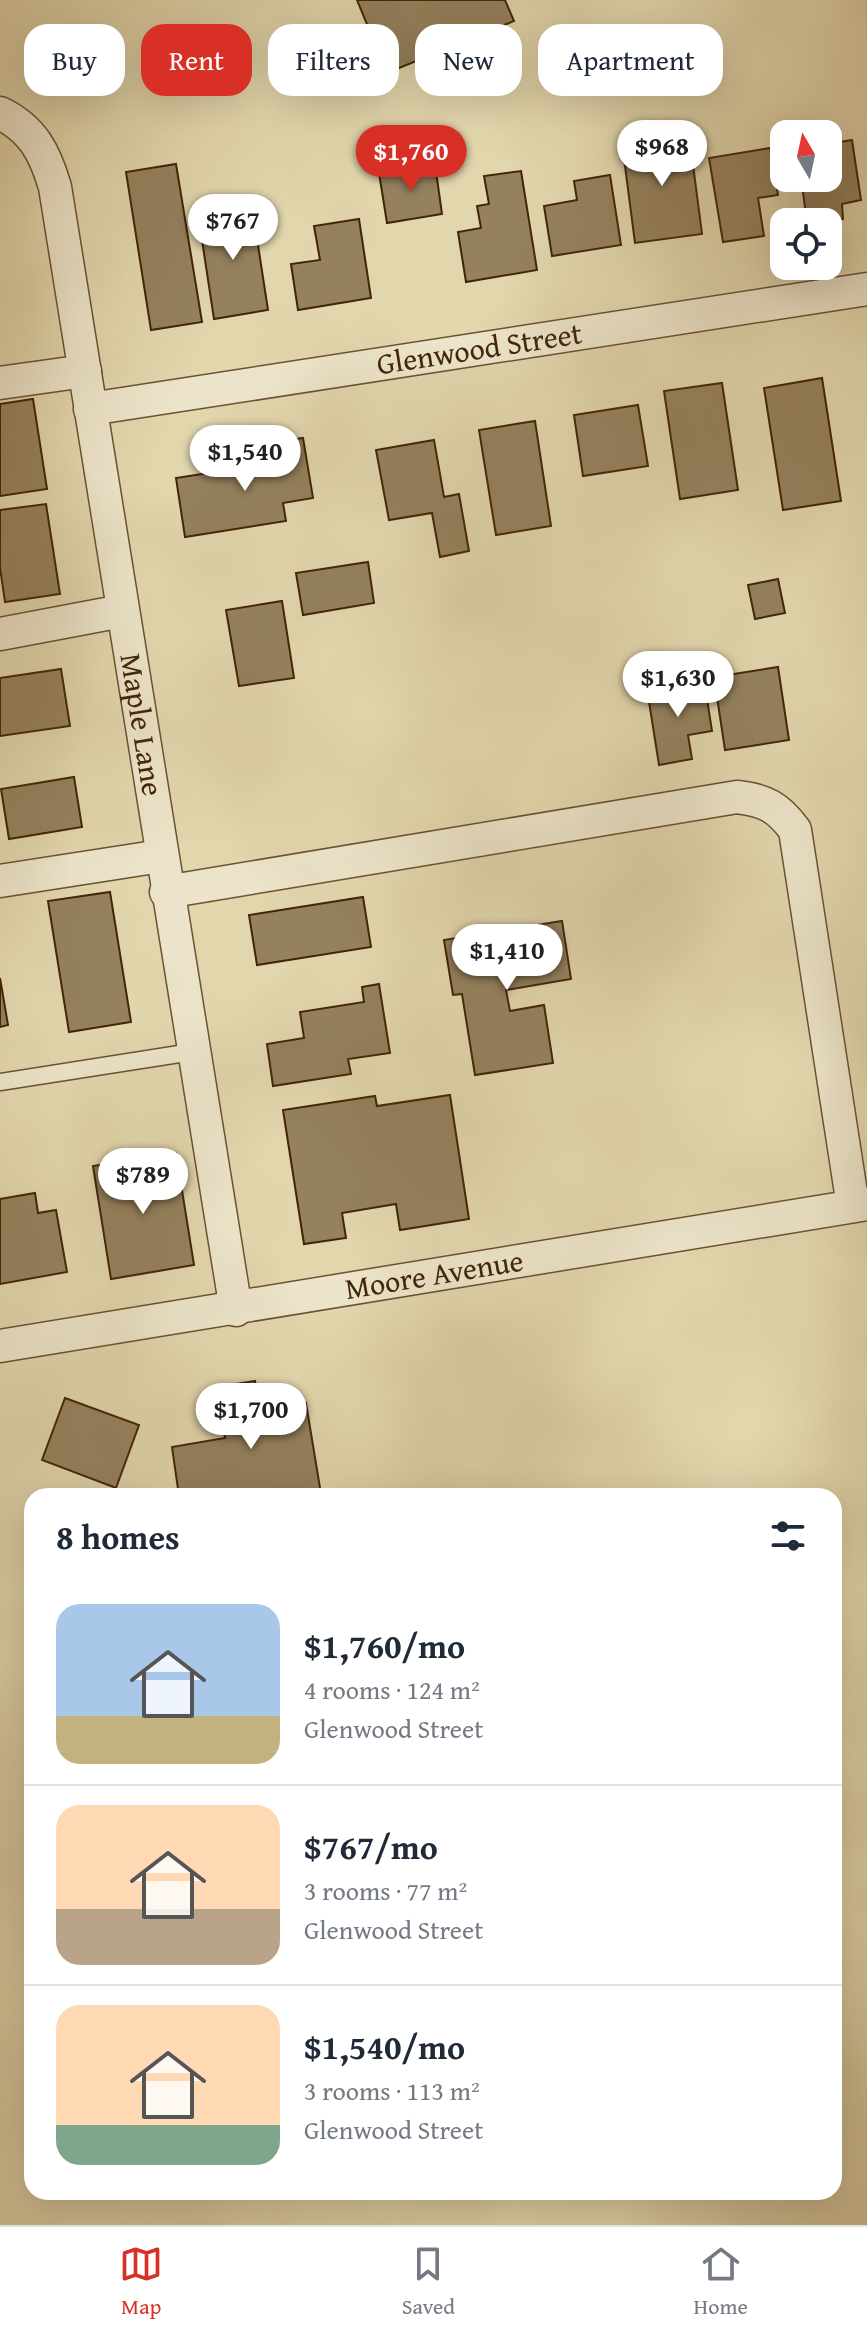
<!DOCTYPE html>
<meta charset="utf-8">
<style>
body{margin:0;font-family:"Gentium Book Plus",serif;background:#f2f2f3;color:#1f2937;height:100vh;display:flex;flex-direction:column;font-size:30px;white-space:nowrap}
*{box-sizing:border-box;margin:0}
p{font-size:26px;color:#747a83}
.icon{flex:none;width:44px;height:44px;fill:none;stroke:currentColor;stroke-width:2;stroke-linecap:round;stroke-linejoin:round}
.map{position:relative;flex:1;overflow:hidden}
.drawer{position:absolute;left:24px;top:1488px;width:818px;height:712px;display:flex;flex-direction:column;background:#fff;border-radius:24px;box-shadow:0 8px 32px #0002}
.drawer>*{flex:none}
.banner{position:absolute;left:24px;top:24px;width:820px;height:72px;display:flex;gap:16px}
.needle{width:52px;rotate:351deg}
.tools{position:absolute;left:770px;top:120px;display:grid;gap:16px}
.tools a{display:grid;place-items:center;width:72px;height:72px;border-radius:16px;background:#fff;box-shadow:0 8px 32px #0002;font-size:40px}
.price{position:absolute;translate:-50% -68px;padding:0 18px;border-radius:28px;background:#fff;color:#222;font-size:26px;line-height:52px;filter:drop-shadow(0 2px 4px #0008)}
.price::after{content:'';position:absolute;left:50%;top:48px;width:24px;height:18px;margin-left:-12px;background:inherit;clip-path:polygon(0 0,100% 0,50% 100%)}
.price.on{background:#d93025;color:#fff}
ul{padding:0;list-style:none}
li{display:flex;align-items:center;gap:24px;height:200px;padding:0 32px}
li+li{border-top:2px solid #e0e1e3}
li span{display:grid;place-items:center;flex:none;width:224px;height:160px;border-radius:24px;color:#555}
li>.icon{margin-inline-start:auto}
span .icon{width:96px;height:96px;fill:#fffc;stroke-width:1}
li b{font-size:34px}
h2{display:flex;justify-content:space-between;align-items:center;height:96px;padding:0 32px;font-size:34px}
.tag{padding:0 28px;border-radius:24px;background:#fff;box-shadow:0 8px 32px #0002;font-size:28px;line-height:72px}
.tag.on{background:#d93025;color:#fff}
.menu{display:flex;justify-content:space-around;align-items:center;height:112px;border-top:2px solid #e0e1e3;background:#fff;font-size:22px;color:#747a83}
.menu a{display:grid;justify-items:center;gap:4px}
.menu .on{color:#d93025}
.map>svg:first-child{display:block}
.building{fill:#95815e;stroke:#422509;stroke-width:2}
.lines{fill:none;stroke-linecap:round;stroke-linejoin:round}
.service-casing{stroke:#6a5132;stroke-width:19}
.minor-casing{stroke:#6a5132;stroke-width:35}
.service{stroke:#ece4ca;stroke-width:16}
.minor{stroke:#ece4ca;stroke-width:32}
.labels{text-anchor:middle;stroke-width:7;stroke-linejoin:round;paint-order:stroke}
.street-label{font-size:30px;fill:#422509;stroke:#ece4ca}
</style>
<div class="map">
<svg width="867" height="2225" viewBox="0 0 867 2225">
<rect width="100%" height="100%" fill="#e2d6ad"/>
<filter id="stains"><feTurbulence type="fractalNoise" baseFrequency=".0025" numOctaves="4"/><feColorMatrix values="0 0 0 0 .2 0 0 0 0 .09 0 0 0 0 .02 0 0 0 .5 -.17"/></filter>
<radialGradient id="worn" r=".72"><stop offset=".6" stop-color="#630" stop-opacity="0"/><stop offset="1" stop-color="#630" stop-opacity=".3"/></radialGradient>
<!-- building -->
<path class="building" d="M 357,0 L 505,0 L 514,21 L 387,73 Z
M 689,134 L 702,234 L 635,243 L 622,143 Z
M 852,140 L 861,200 L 842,204 L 843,219 L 807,222 L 801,178 L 828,178 L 828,144 Z
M 770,148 L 778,195 L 758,198 L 764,236 L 723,242 L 709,158 Z
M 176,164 L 202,322 L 151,330 L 126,172 Z
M 435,164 L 442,214 L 387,223 L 379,173 Z
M 521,171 L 537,270 L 466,282 L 458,232 L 481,228 L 477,206 L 489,204 L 484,176 Z
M 610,175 L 621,245 L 552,256 L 544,206 L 577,200 L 574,181 Z
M 252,206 L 268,310 L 214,319 L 198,214 Z
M 359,219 L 371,298 L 298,310 L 291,264 L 320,260 L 314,226 Z
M 822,378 L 841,501 L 783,510 L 764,388 Z
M 722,383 L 738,490 L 680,499 L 664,391 Z
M 33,399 L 47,489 L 0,496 L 0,404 Z
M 638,405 L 648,466 L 583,476 L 574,415 Z
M 535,421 L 551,526 L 496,535 L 479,430 Z
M 303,438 L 313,498 L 283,503 L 286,521 L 185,537 L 176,478 L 278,462 L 275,442 Z
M 434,440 L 444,497 L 459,494 L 469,551 L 440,557 L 432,513 L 389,520 L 376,450 Z
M 46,504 L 60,594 L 5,602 L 0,568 L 0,510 Z
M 368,562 L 374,603 L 303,615 L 296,573 Z
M 778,579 L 785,613 L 755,619 L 748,585 Z
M 282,601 L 294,678 L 239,686 L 226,610 Z
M 778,667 L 789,740 L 725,750 L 714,677 Z
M 61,669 L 70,726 L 0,736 L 0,678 Z
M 704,680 L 712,731 L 688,735 L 692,759 L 659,765 L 647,689 Z
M 74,777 L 82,827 L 9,839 L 1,789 Z
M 110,892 L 131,1022 L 69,1032 L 48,901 Z
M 363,897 L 371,947 L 257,965 L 249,915 Z
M 562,921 L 571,979 L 506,990 L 510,1011 L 544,1005 L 553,1063 L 475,1075 L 462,994 L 453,995 L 444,940 Z
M 0,978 L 8,1025 L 0,1027 Z
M 379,984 L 390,1053 L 348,1059 L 351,1074 L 273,1086 L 267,1044 L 304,1038 L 300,1012 L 364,1002 L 362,987 Z
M 450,1095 L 469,1219 L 400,1230 L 396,1204 L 342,1213 L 346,1238 L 304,1244 L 283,1110 L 375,1096 L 377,1106 Z
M 176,1153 L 194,1265 L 111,1279 L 93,1166 Z
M 35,1193 L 38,1213 L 56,1210 L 67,1272 L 0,1284 L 0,1199 Z
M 255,1381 L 260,1411 L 306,1403 L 321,1494 L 271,1496 L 269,1489 L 223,1496 L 179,1496 L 172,1447 L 225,1438 L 217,1387 Z
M 65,1398 L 139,1425 L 116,1488 L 42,1460 Z"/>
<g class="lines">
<!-- service casing -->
<g class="service-casing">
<path id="service" d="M 0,1082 L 192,1052"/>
</g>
<!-- minor casing -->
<g class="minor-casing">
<g id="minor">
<path id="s1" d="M 0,113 C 33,129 45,153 55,187 L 236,1310"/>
<path d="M 0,383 L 85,371"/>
<path id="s2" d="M 90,409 L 867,289"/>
<path d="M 0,634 L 122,611"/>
<path d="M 0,881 L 161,856"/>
<path d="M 166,892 L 737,797 C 765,800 778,807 795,830 L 853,1206"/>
<path id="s3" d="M 0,1346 L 867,1204"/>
</g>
</g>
<!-- service -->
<use href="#service" class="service"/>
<!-- minor -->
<use href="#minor" class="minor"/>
</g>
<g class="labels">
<!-- street labels -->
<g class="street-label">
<text dy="10" stroke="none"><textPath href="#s2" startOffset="394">Glenwood Street</textPath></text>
<text dy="10" stroke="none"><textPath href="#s1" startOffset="640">Maple Lane</textPath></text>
<text dy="10" stroke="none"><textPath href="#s3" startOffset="440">Moore Avenue</textPath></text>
</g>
</g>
<rect width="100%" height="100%" filter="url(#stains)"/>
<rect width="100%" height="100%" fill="url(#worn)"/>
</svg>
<div class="tools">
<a><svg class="needle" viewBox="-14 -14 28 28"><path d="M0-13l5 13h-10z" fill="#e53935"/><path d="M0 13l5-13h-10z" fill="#747a83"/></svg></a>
<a><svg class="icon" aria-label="locate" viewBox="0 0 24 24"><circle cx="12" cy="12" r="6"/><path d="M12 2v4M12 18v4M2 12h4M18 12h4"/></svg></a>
</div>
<b class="price" style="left:662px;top:188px">$968</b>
<b class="price on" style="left:411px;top:193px">$1,760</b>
<b class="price" style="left:233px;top:262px">$767</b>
<b class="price" style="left:245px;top:493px">$1,540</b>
<b class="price" style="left:678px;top:719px">$1,630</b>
<b class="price" style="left:507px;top:992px">$1,410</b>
<b class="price" style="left:143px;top:1216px">$789</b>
<b class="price" style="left:251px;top:1451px">$1,700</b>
<div class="banner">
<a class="tag">Buy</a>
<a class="tag on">Rent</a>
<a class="tag">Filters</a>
<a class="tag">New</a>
<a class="tag">Apartment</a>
</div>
<section class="drawer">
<h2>8 homes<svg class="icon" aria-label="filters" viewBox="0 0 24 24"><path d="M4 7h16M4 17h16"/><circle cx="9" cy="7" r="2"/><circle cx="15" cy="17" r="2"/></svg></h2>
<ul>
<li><span style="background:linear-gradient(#a9c7e8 70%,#c2b280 0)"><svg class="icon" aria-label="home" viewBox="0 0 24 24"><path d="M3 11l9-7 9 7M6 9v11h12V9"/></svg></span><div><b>$1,760/mo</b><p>4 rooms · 124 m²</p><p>Glenwood Street</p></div></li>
<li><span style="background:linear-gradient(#ffd9b3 65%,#b9a48a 0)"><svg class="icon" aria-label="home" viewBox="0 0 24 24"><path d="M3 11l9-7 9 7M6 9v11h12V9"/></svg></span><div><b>$767/mo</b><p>3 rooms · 77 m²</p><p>Glenwood Street</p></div></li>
<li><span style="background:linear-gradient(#ffd9b3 75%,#7fa58c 0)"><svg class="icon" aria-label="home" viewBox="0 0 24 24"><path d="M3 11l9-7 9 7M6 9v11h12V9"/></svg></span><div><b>$1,540/mo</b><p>3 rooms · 113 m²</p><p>Glenwood Street</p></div></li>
</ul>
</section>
</div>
<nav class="menu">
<a class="on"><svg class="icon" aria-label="map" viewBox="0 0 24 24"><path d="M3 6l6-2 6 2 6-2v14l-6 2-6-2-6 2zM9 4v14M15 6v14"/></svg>Map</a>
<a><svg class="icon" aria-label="saved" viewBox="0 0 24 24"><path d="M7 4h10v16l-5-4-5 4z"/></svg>Saved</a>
<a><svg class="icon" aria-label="home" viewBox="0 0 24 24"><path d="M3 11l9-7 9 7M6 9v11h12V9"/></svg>Home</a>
</nav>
